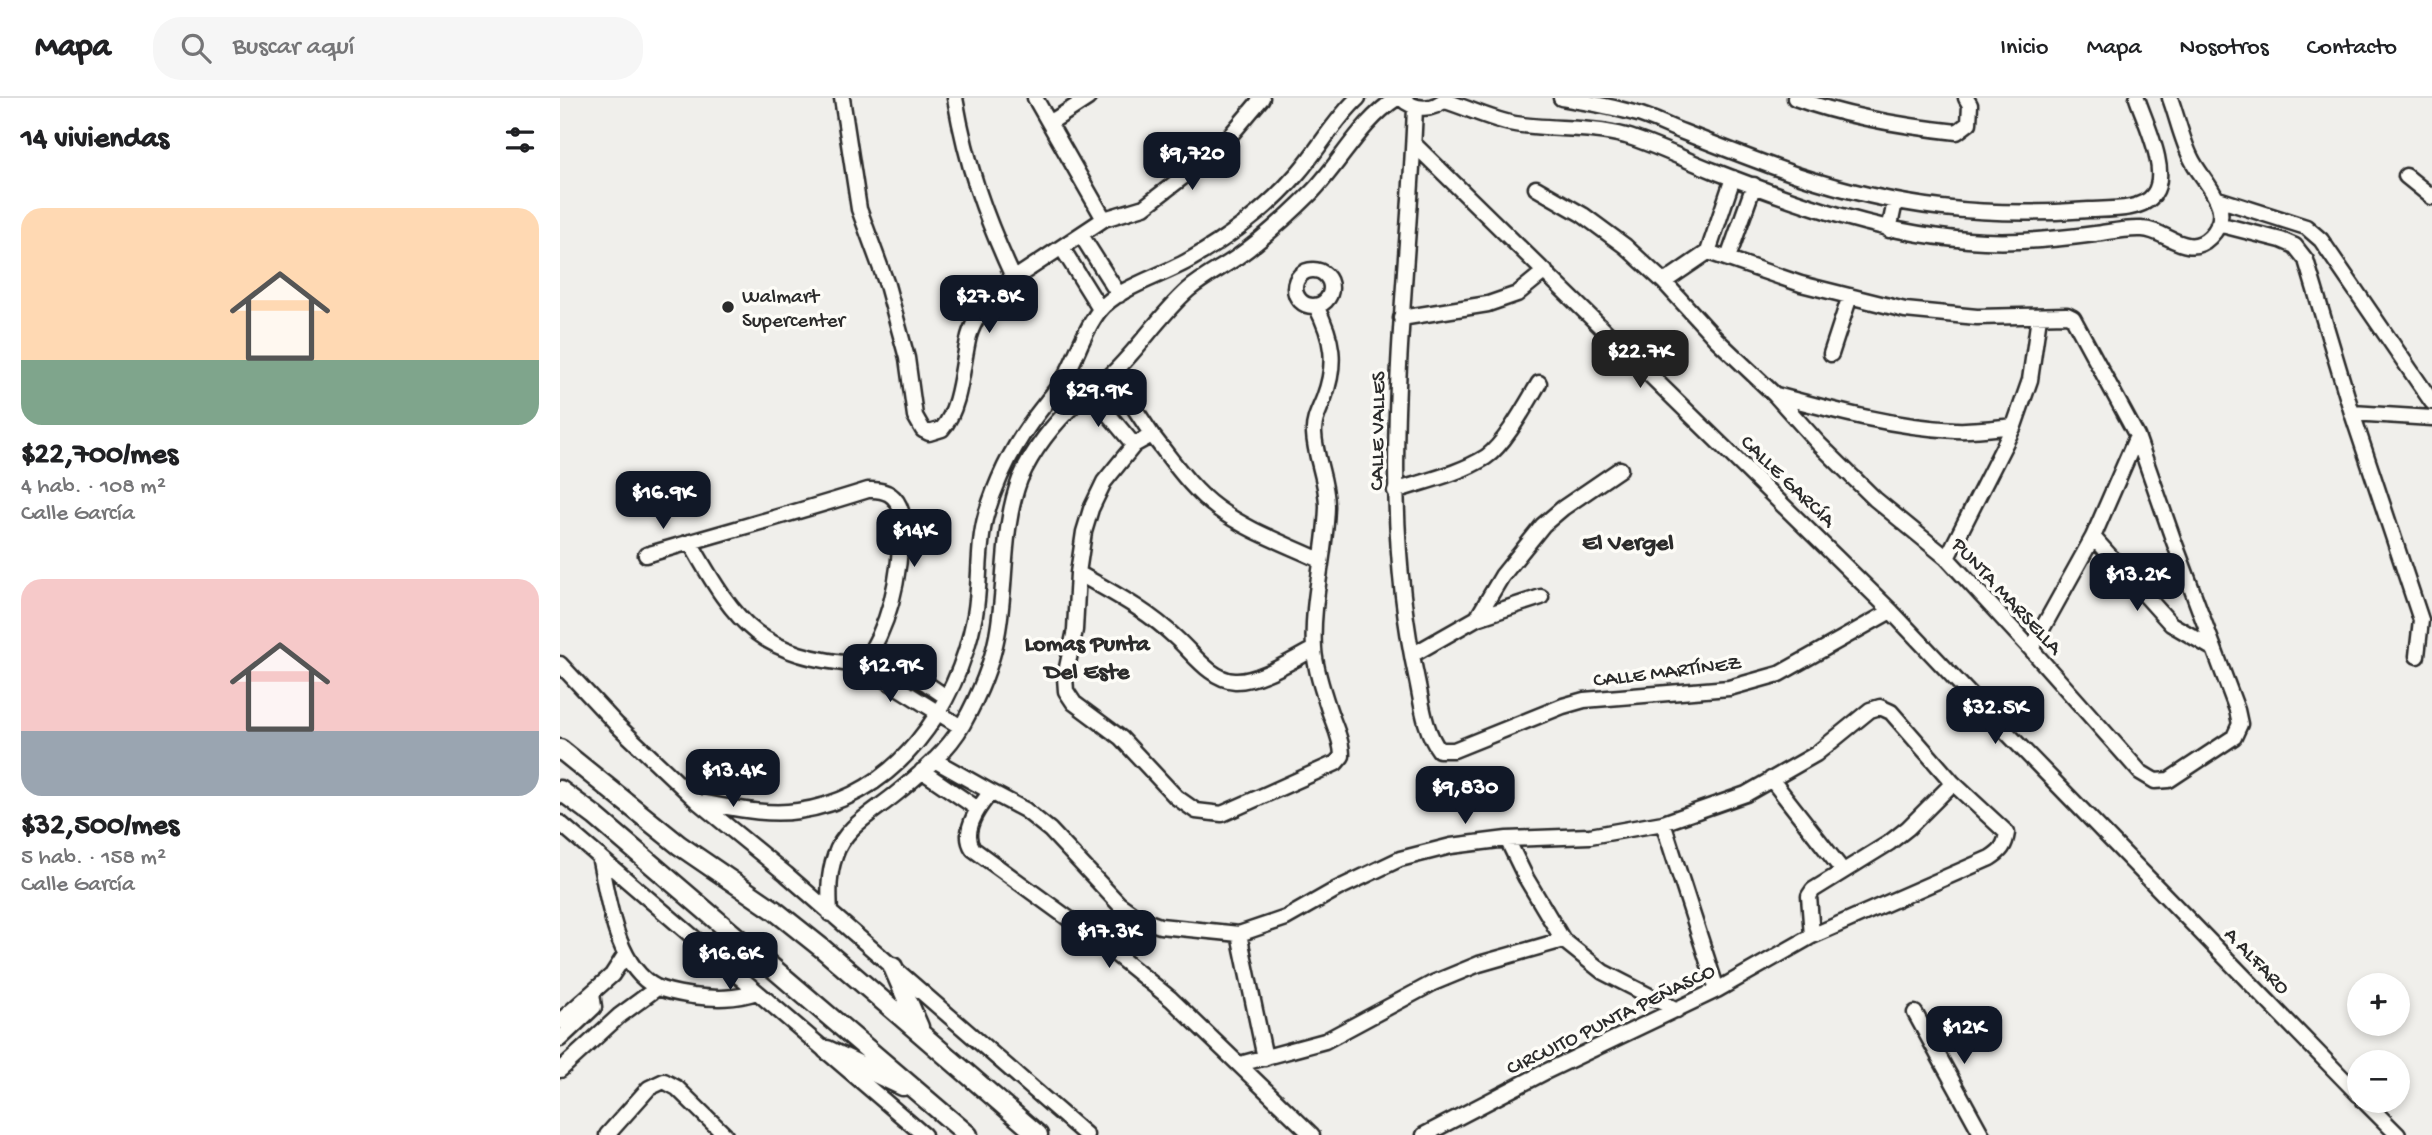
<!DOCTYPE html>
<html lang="es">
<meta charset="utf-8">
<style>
body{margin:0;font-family:"Gochi Hand",sans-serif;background:#f6f6f6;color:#202124;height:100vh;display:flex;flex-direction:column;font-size:26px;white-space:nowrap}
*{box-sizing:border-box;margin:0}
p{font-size:23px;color:#757577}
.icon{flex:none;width:38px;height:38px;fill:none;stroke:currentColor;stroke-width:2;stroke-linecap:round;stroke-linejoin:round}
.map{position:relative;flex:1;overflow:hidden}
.side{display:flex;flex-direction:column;background:#fff;width:560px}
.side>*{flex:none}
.tools{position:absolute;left:1787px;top:875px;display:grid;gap:14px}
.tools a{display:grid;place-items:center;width:63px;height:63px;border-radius:50%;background:#fff;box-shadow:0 4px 10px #0003;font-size:35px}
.price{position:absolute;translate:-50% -60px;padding:0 16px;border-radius:14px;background:#111827;color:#fff;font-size:23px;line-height:46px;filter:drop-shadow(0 2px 4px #0008)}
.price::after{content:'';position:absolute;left:50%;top:42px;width:21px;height:16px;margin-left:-10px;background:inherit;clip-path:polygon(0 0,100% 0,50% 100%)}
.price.current{background:#222;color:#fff}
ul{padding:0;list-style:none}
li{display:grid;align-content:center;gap:14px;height:371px;padding:0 21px}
li span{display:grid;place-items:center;height:217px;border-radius:21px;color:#555}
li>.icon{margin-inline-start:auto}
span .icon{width:126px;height:126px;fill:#fffc;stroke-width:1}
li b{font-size:30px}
h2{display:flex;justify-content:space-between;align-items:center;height:84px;padding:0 21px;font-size:30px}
header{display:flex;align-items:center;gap:42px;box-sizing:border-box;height:98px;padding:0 35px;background:#fff;border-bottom:2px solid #e0e0e0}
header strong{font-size:33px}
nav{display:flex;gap:38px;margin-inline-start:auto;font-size:24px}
.search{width:490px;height:63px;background:#f6f6f6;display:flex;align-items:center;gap:18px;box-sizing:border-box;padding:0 24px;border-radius:28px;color:#757577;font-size:26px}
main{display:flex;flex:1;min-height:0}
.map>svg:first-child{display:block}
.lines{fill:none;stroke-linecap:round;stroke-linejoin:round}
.minor-casing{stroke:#2b2b2b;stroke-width:19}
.major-casing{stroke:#2b2b2b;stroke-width:23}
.minor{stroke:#fdfcf7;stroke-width:14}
.major{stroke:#fdfcf7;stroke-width:18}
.poi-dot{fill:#2b2b2b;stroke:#fdfcf7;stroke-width:2.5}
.labels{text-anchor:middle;stroke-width:7;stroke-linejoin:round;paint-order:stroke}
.poi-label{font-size:21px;fill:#2b2b2b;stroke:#fdfcf7;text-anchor:start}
.street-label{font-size:21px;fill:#2b2b2b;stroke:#fdfcf7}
.quarter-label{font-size:24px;font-weight:bold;fill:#2b2b2b;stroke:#fdfcf7}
</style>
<header>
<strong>Mapa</strong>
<div class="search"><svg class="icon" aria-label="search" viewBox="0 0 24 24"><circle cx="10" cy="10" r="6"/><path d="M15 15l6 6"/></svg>Buscar aquí</div>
<nav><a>Inicio</a><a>Mapa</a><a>Nosotros</a><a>Contacto</a></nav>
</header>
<main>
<section class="side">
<h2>14 viviendas<svg class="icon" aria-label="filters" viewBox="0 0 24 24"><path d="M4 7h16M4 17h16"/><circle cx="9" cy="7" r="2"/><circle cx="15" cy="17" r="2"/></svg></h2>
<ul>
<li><span style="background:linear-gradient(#ffd9b3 70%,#7fa58c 0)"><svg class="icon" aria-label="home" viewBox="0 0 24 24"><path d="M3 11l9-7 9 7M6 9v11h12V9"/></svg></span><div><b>$22,700/mes</b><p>4 hab. · 108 m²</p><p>Calle García</p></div></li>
<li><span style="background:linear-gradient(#f6c9c9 70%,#9aa5b1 0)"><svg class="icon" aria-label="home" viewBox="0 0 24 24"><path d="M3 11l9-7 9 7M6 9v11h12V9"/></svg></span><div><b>$32,500/mes</b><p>5 hab. · 158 m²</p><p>Calle García</p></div></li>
</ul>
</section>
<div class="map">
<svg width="1872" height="1037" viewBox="0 0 1872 1037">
<rect width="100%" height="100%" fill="#f0efeb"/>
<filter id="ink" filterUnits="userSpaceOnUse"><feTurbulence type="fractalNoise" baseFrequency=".0143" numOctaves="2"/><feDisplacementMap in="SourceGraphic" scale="14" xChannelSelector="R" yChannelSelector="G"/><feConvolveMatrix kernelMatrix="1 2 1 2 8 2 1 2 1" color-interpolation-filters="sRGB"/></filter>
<g filter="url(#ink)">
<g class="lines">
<!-- minor casing -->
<g class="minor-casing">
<path id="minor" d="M 282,0 L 299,111 L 327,187 L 347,260 L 355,318 L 363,332 L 369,335 L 382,331 C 401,310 402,266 409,238 C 414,221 426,205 437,192 L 544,121 L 584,109 L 658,52 L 702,0
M 395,0 C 407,68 424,116 453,179
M 475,0 L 544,121
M 841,0 C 855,13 873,13 887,0
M 1001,0 C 1025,4 1050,8 1074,15 C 1091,19 1107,28 1123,34 C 1161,49 1199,64 1237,77 C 1337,110 1425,120 1529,112 C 1548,111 1583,113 1594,96 C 1610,74 1585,24 1577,0
M 1235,0 C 1286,19 1342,28 1397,34 L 1409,25 L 1410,7 L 1406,0
M 885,3 C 908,10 932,22 955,26 C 992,32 1029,28 1066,38 C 1096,47 1125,62 1154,73 C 1241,107 1330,139 1424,143 C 1461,145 1498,141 1535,136 C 1550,134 1566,130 1582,131 C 1605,131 1627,162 1650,139 C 1678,111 1642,84 1631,60 C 1622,42 1617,19 1610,0
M 855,9 C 848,200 815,393 857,582 C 862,605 864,632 879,652 L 894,652 L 1003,608 L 1024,602 L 1169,590 L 1219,576 L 1331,513
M 491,24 L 528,0
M 854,46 L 1331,513 L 1418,605 L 1799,997
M 1846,78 L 1872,99
M 976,90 L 1023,117 L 1065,148 L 1104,184
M 1658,101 L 1746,129 L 1761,142 L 1872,304
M 1658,126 L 1721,142 L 1735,148 L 1746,162 L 1792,315 L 1861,522 L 1857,558
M 1329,132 L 1335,104
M 521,137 L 559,197
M 502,150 L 540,211
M 1148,154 L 1241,186 L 1345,212 L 1417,219 L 1507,217 L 1513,220 L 1577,338 L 1613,441 L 1677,612 L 1680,626 L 1674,639 L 1609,682 L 1595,683 L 1580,674 L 1471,551 L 1387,460 L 1315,401 L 1259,346 L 1215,297 L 1156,241 L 1104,184 L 1148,154 L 1173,80
M 1168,160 L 1194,87
M735 190a18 18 0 1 1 36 0a18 18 0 1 1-36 0Z
M 756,208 C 773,241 777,265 764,300 C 760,311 753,322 754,335 C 755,360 767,382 767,408 C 766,455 751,503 754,551 C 755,570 763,594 769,612 C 774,627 782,642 782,658 L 776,665 L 662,716 L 636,713 L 616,699 L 561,640 L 514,605 L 506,593 L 505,579 L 515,532 L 518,475 L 524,434 L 531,411 L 544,384 L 574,347 L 592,337 C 612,362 631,391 657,410 C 688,433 726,446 760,462
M 841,220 L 928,206 L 957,196 L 985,173
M 1271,256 L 1290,198
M 552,276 L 592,337
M 529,293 L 574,347
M 1216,297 C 1275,313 1334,329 1395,332 C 1414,333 1434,330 1454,328 L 1470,282 L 1479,219
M 1792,315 L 1872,320
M 835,393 C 865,383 899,376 926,359 C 945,346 967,305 979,285
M 1533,439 L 1611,526 L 1654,551
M 86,457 C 160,435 235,415 308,392 C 325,391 336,396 341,413 C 342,466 334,523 302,567 C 201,558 178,530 130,444
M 1387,460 L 1454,328
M 518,475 C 553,495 587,512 616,540 C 633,555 651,582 675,583 C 699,584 732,562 754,551
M 917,520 L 981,499
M 315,550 L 386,599
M 1471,551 L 1533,439 L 1577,338
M 852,557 L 917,520 L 942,478 L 983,427 L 1003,410 L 1060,371
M 0,566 L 57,627 L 138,704 L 226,776 L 526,1037
M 302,567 L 401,629
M 374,662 L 431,694
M 362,673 L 418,711
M 1211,681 L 1283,773
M 138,704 C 170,709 205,718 238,713 C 337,699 397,609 415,517 C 421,484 417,449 426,417 C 436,384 450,354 470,326 C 481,310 494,296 505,279 C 517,258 524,232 539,213 C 558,189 605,177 631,161 C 671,138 708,110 738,75 C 759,51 775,21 798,0
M 0,725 L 364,1037
M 1103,725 L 1157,892
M 947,741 L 966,780 L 1003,842 L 1043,874 L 1117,912
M 39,758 C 48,799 55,868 96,889 C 107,894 121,896 133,898 C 156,901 175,901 197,894
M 270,816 C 269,796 268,777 275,758 C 284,729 314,714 337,695 C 360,676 388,653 403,626 C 418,599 431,569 437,538 C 447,487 441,431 460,381 C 472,353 494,325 516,305 C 528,294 542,286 553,275 C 580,249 600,217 628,192 C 643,179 660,171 676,160 C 703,141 729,117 752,94 C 782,63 800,24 837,0
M 679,836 L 705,960
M 1252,838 L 1249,798 L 1253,792 L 1329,745 L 1348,730 L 1393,685
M 1355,915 L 1422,1037
M 0,923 L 52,877 L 65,857
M 0,941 L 34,909 L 32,895
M 680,966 L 765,943 L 873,885 L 919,866 L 1003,842
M 0,972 L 59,918 L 97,890
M 1804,1003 L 1838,1037
M 47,1037 L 89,990 L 104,983 L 117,990 L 165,1037
M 752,1037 L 611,901 L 538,842 L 413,751 C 401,733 419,708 431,694 L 465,712 L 490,732 L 559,806 L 580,821 L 600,828 L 679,836 L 726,820 L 777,791 L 840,761 L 891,748 L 947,741 L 1030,738 L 1103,725 L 1186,696 L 1256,656 L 1310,612 L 1320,609 L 1331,614 L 1393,685 L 1447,735 C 1445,748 1441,753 1430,760 L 1252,838 L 1157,892 L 985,974 L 864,1037"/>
</g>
<!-- major casing -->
<g class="major-casing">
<path id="major" d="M 0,651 L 119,747 L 214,812 L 263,851 L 478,1037
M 0,692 L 35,718 L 408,1037
M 333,869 L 359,929
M 267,952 L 343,988"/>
</g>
<!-- minor -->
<use href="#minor" class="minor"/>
<!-- major -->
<use href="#major" class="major"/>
</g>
</g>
<!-- markers -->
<circle class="poi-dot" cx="168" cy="209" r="7"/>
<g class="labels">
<!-- poi labels -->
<g class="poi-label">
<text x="182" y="204">Walmart<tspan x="182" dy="24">Supercenter</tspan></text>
</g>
<!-- street labels -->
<g class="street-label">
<text transform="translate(816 333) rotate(-89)" y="7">CALLE VALLES</text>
<text transform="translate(1229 382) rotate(44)" y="7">CALLE GARCÍA</text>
<text transform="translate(1448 497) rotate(47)" y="7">PUNTA MARSELLA</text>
<text transform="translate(1107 572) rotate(-7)" y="7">CALLE MARTÍNEZ</text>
<text transform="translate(1698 862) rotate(46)" y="7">A ALFARO</text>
<text transform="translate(1050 920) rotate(-26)" y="7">CIRCUITO PUNTA PEÑASCO</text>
</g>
<!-- quarter labels -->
<g class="quarter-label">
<text x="1068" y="451">El Vergel</text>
<text x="527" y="552">Lomas Punta<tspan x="527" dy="28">Del Este</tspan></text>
</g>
</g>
</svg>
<div class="tools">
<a>+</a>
<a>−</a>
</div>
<b class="price" style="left:632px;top:94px">$9,720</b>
<b class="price" style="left:429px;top:237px">$27.8K</b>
<b class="price current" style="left:1080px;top:292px">$22.7K</b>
<b class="price" style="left:538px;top:331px">$29.9K</b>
<b class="price" style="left:103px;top:433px">$16.9K</b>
<b class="price" style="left:354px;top:471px">$14K</b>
<b class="price" style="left:1577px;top:515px">$13.2K</b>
<b class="price" style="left:330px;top:606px">$12.9K</b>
<b class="price" style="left:1435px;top:648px">$32.5K</b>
<b class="price" style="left:173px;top:711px">$13.4K</b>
<b class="price" style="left:905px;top:728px">$9,830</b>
<b class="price" style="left:549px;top:872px">$17.3K</b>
<b class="price" style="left:170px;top:894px">$16.6K</b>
<b class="price" style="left:1404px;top:968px">$12K</b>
</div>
</main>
